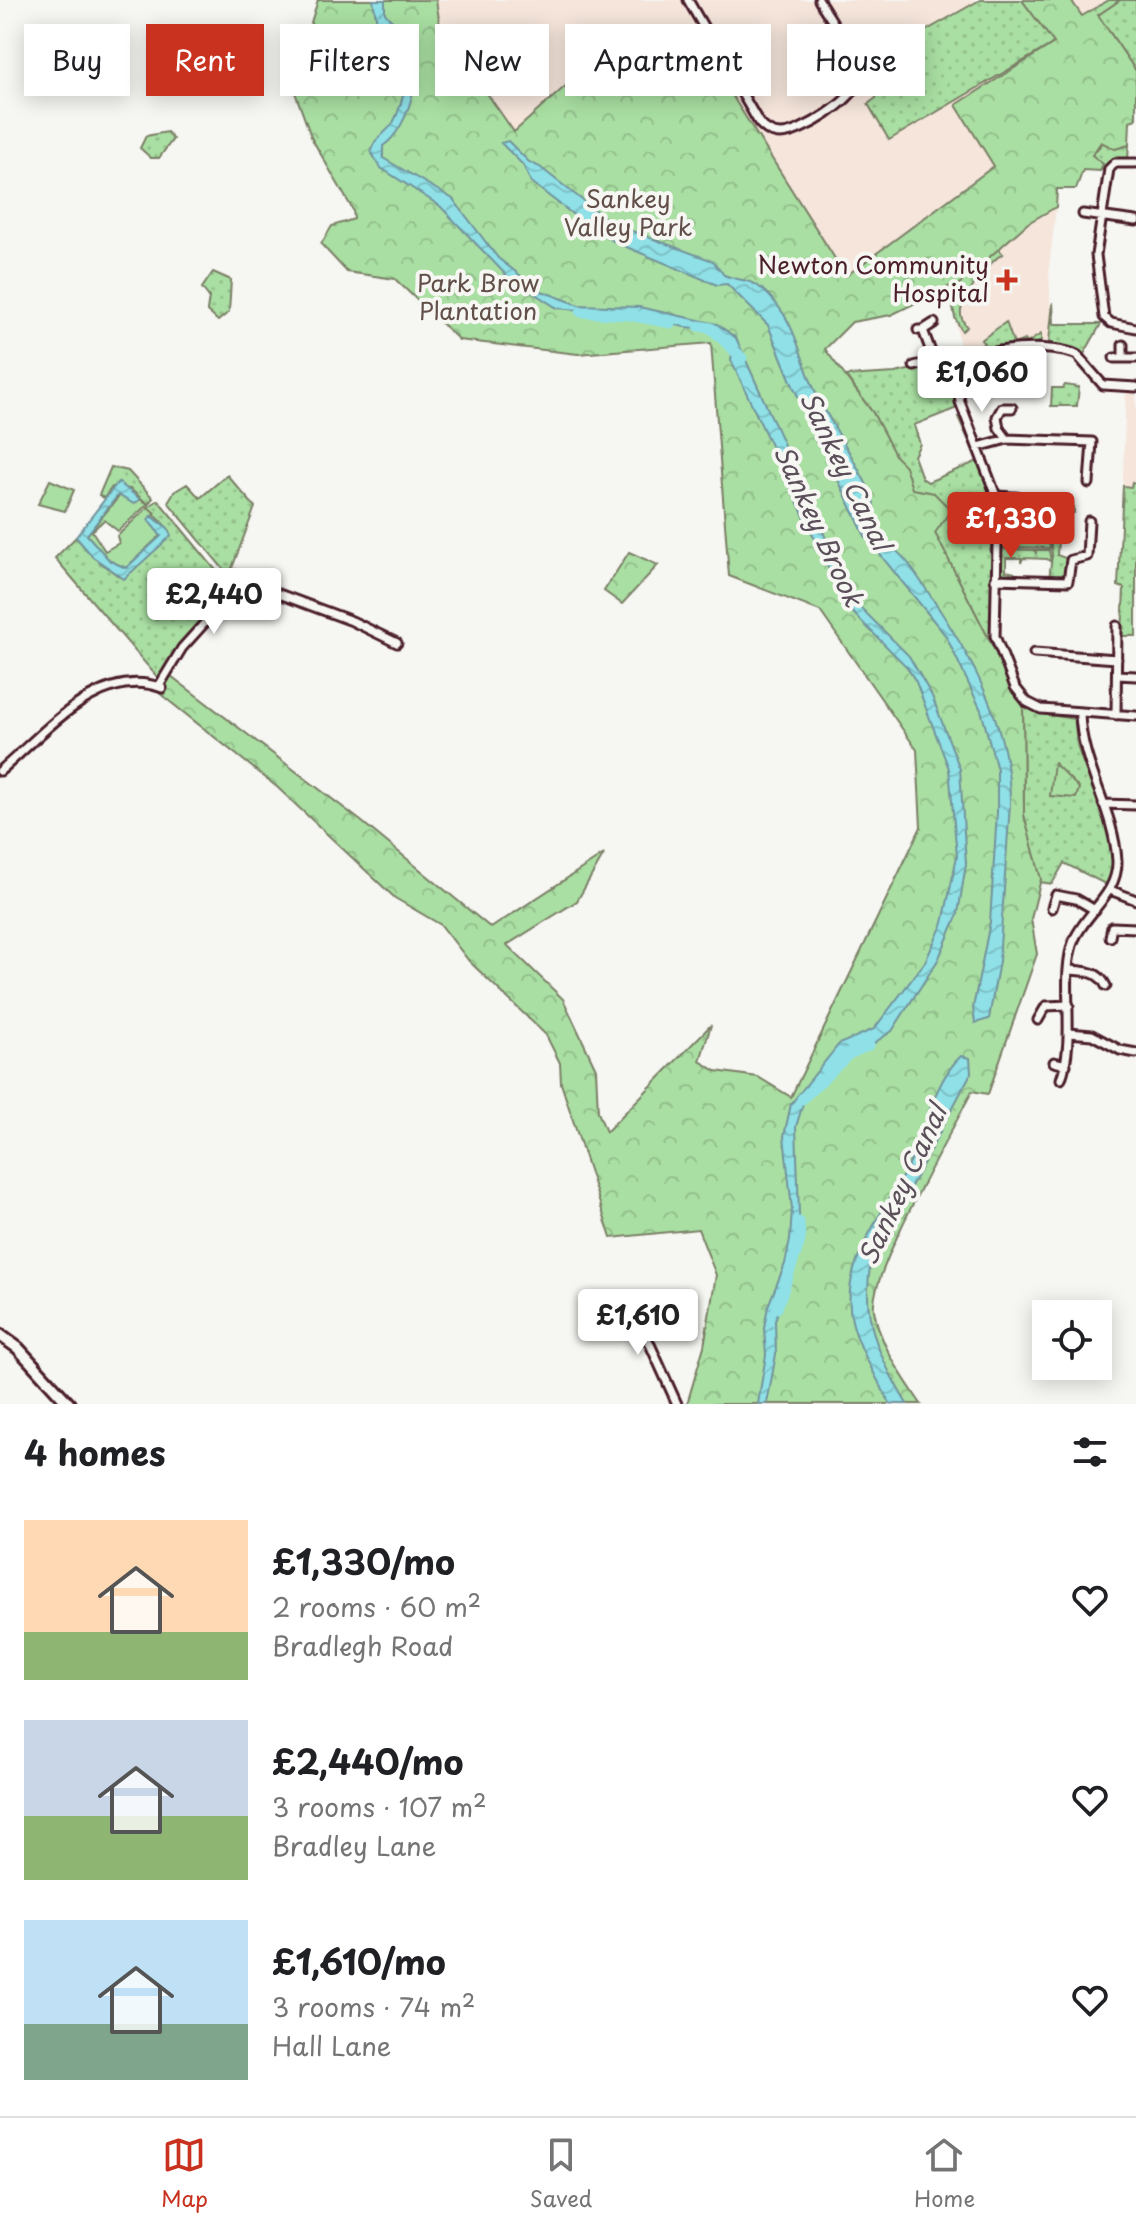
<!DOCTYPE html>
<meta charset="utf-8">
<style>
body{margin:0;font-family:"Playpen Sans",sans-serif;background:#f2f2f2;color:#202124;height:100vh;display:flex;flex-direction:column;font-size:30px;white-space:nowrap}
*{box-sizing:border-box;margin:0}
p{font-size:26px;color:#757577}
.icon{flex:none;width:44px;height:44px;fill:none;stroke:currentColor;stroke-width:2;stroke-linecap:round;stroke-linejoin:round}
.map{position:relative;height:1404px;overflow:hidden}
.details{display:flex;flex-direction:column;background:#fff;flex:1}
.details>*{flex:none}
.hud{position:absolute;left:24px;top:24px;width:1088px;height:72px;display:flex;gap:16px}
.tools{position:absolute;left:1032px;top:1300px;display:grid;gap:16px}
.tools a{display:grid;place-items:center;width:80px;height:80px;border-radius:0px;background:#fff;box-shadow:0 4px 20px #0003;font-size:40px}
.price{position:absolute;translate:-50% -68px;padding:0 18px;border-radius:8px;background:#fff;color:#222;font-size:26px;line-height:52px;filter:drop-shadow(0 2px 4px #0008)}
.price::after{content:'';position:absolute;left:50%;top:48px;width:24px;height:18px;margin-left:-12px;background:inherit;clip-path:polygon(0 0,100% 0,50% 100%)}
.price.current{background:#c8321e;color:#fff}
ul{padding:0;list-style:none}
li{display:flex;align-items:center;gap:24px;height:200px;padding:0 24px}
li span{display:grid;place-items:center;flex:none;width:224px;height:160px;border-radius:0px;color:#555}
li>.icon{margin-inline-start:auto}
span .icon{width:96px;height:96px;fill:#fffc;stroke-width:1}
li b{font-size:34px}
h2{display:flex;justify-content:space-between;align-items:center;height:96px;padding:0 24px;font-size:34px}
.pill{padding:0 28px;border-radius:0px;background:#fff;box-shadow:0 4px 20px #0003;font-size:28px;line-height:72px}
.pill.current{background:#c8321e;color:#fff}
.menu{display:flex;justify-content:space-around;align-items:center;height:112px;border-top:2px solid #e0e0e0;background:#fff;font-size:22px;color:#757577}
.menu a{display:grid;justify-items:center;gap:4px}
.menu .current{color:#c8321e}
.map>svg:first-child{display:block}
.built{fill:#f5e5db}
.grass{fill:url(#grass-dots);stroke:#7a7f66;stroke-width:2}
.forest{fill:url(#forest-crowns);stroke:#7a7f66;stroke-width:2}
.garden{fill:#a9dfa2;stroke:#7a7f66;stroke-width:2}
.water{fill:url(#water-waves);stroke:#73939c;stroke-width:2}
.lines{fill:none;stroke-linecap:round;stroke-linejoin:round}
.river{stroke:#8fe0e7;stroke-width:11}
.street-casing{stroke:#4a1f2b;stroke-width:13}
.secondary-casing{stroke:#4a1f2b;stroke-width:16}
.street{stroke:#f6f6f2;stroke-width:7}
.secondary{stroke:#f6f6f2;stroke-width:10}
.poi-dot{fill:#c8321e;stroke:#f6f6f2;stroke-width:3}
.labels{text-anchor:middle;stroke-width:8;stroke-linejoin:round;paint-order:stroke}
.park-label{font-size:24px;fill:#624f49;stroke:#f6f6f2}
.poi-label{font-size:24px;fill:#4a1f2b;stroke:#f6f6f2;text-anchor:end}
.water-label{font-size:26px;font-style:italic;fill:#5b4f5a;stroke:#f6f6f2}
</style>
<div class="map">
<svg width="1136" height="1404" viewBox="0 0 1136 1404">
<defs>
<pattern id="grass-dots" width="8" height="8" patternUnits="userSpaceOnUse" patternTransform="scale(2)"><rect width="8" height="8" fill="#a9dfa2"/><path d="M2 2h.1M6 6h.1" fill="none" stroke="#93bf8c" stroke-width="1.8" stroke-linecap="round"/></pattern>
<pattern id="forest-crowns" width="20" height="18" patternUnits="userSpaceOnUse" patternTransform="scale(2)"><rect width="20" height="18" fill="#a9dfa2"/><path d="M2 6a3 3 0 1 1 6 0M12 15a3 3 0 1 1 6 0" fill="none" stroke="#93bf8c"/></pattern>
<pattern id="water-waves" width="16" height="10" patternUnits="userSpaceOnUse" patternTransform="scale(2)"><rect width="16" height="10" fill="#8fe0e7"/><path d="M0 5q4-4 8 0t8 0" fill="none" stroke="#7dc0c6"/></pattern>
</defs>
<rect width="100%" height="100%" fill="#f6f6f2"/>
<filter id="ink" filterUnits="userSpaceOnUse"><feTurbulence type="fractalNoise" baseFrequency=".0125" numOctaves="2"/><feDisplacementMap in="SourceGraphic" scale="16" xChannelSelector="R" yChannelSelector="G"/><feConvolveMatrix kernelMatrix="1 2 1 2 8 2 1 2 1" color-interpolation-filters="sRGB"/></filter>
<g filter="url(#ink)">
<!-- built -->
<path class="built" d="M 436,0 L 1120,0 L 957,105 L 994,166 L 846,277 L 704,50 L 647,80 L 579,73 L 513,132 L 443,58 Z
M 1056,207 L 1049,268 L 1052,343 L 961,352 L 950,292 L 1028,223 Z
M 1126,391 L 1136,392 L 1136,636 L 1122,636 L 1123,589 L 1119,588 Z"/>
<!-- grass -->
<path class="grass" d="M 980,0 L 1022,0 L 1054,43 L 889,140 L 868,104 L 876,98 C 878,83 877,76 869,63 Z
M 1120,0 L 1136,0 L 1136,71 L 1098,15 Z
M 167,132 L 173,139 L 159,158 L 151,158 L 140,148 L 146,136 Z
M 1104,141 L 1115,149 L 1129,145 L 1128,159 L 1113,160 L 1100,171 L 1103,164 L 1093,160 L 1092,155 Z
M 998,249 L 1003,254 C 991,259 965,295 961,310 C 960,316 963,322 967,327 L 962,331 L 955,318 L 950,292 Z
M 213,272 L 231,280 L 229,312 L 218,321 L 207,311 L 209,297 L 202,288 Z
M 1053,302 L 1054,324 L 1101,324 L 1084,354 L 1049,342 Z
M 1006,322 L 1014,344 L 1025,340 L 1027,343 L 1041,334 L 1041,341 L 1035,344 L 978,349 L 984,343 L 981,340 Z
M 952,360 L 959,366 L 953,386 L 957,408 L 914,425 L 920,444 L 914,456 L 922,478 L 928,482 L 978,461 L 958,417 L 962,416 C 981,466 1002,500 990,552 L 993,553 L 993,647 L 873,413 L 846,376 L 895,373 Z
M 1065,385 L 1079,387 L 1077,406 L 1051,406 L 1052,388 L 1063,388 Z
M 111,467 L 128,471 L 153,498 L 148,504 L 130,489 L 112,487 L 104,498 L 99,495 Z
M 227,475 L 255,507 L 229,576 L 168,502 L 174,492 L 187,484 L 200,498 Z
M 1132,482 L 1136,484 L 1136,636 L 1122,636 L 1124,588 L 1118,586 L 1123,486 L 1131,487 Z
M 158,500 L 223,579 L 213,589 L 221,596 L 228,588 L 158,678 L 55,558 L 76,537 L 93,557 L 120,577 L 170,531 L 148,507 Z
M 1045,506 L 1074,507 L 1074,513 L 1065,513 L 1064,510 L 1060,513 L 1057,555 L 1068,559 L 1062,579 L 1049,579 L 1052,555 L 1049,527 L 1054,525 L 1049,525 Z
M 1042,522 L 1046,522 L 1050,548 L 1001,547 L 1003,526 L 1014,527 L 1017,541 L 1041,540 Z
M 1002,549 L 1035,550 L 1036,554 L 1036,550 L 1049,550 L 1051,562 L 1047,559 L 1023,558 L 1021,563 L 1021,558 L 1006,558 L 1006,571 L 1015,573 L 1001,575 Z
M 1023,705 L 1038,713 L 1074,719 C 1077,727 1075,736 1077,744 C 1087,787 1128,841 1107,885 L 1064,863 L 1052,884 L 1040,882 L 1024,815 Z"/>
<!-- forest -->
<path class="forest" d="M 318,0 L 436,0 L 445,58 L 486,92 L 514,132 L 579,74 L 646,80 L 704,51 L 846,276 L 994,166 L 956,105 L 1054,43 L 1022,0 L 1071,0 L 1082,16 L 1109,0 L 1120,0 L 1098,15 L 1136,71 L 1136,119 L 1130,121 L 1129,145 L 1115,149 L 1101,142 L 1092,155 L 1103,164 L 1100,171 L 1083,170 L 1076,189 L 1057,189 L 1056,207 L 1028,223 L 950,292 L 950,286 L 891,315 L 852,322 L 825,349 L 873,413 L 896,457 L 905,466 L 912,489 L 934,493 L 951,510 L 935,533 L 1023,706 L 1024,815 L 1041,879 L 1031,919 L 1037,954 L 988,1094 L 972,1091 C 952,1132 869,1274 874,1310 C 879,1344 903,1377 921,1404 L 687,1404 L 704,1346 L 716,1275 L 698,1229 L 611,1238 L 561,1083 L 560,1063 L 546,1035 L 469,961 L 441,925 L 395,898 L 277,787 L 153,688 L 171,676 L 361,821 L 491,928 L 604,854 L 577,901 L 507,945 L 563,999 L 596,1069 L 598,1112 L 606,1132 L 711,1025 L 700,1061 L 716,1071 L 758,1077 L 791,1097 L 921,827 L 917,750 L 820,611 L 729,576 L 711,343 L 578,354 L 459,340 L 395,279 L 347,272 L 321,244 L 332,226 L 354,219 L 353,210 L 312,139 L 292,84 Z
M 629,552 L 658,565 L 622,604 L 604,591 Z
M 1054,763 L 1079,788 L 1076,798 L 1050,796 Z"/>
<!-- garden -->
<path class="garden" d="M 50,480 L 74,490 L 65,511 L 38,504 Z
M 121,494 L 134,504 L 140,499 L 148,504 L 118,531 L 104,520 L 92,531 L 105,551 L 119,543 L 117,536 L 148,507 L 155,513 L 149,520 L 162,534 L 126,568 L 110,561 L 87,535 Z"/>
<!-- water -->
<path class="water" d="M 373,0 L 385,0 L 385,13 C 391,22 401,26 407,36 C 425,64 411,127 383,146 L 383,158 L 453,199 L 498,258 L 539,290 L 579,305 L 639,307 L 717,324 L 736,338 L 854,601 L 909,656 L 932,696 L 960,769 L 966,864 L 958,914 L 938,960 L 892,1031 L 868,1047 L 846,1053 L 804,1100 L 796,1127 L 800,1241 L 775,1321 L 776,1354 L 767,1404 L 758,1404 L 766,1355 L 764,1328 L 768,1306 L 785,1264 L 790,1240 L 792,1209 L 784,1136 L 791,1104 L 839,1044 L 874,1029 L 925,962 L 943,923 L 957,856 L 949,769 L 916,682 L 907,667 L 846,606 L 731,360 L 733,347 L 712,329 L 684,327 L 644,316 L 557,308 L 507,276 L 440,206 L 381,168 L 371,152 C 373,138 386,134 393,123 C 404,103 411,64 401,43 C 396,34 385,28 377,23 Z
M 508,141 L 529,162 L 540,167 L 613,224 L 713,261 L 724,275 C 738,281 749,278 762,289 C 799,321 798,357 817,395 C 834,429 857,462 872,496 C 876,505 872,517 876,526 C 883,542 902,553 911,567 C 959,636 1011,716 1010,804 L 999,961 L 989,1019 L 975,1023 L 973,1008 L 990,922 L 997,812 L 997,770 L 981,710 L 946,636 L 865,536 L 793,386 L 768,325 L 727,284 L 717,285 L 617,243 L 589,227 L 531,182 L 523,165 L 501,143 Z
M 118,482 L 140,499 L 134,504 L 118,495 L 87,535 L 110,561 L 126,568 L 161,536 L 148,520 L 151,516 L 168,528 L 171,536 L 124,579 L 93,557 L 76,537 Z
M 961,1056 L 970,1058 L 971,1073 L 871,1262 C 860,1317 879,1357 907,1404 L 890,1404 C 877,1377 859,1350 852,1321 C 837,1259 892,1206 914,1153 C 927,1121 936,1079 961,1056 Z"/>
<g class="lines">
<!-- river -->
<path class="river" d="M 581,312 L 629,315 L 671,323
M 699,326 L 711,328 L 742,358
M 802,1099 L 849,1054 L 869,1045
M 777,1308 L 800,1241 L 799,1222"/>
<!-- street casing -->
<g class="street-casing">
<path id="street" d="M 688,0 L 759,123 C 765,129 771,134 780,134 C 800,135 857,99 859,78 C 860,59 829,18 819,0
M 1136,163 L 1115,163 L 1109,169 L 1096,255 L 1104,317 L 1111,323 L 1136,328
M 1083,214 L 1136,221
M 918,330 L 923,330 L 934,360
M 923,330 L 934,323
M 1114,358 L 1136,358
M 1123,358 L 1123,345
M 914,366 L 950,357 L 965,366
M 1136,387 L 1103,385 L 1077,355 C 1054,344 983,346 966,365 C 957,376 958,389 960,402 L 998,501 L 995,636 L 1015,687 L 1027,702 L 1041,709 L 1136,716
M 1007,439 L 999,428 L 997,417 L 1002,408 L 1012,408
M 978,447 L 1007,439 L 1092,442 L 1089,483
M 996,496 L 1029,498 L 1028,521
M 995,579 L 1068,581 L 1071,560 L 1087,556 L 1089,521
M 234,583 L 252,584 L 352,621 L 397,643
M 1034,653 L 1117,659
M 1117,675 L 1136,676
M 159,686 L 182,648 L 228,597 L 235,575
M 1116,715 L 1117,626
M 0,771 C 43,735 99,664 162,688
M 1103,804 L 1136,805
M 1110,890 L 1136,900
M 1052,908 L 1056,895 L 1076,899 L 1095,910
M 1110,937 L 1112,927 L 1136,928
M 1070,970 C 1085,971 1099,971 1106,986
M 1038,1020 L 1046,1006 L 1069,1005
M 1069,1033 L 1092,1035 L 1120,1050 L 1136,1053
M 1054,1062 L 1066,1065
M 1061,1079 C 1077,1036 1059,976 1074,940 C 1086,912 1118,894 1117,861 C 1114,809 1081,765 1080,713
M 636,1298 L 644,1331 L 677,1404"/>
</g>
<!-- secondary casing -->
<g class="secondary-casing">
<path id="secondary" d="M 0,1335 L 18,1348 L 69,1404"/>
</g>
<!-- street -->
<use href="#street" class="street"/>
<!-- secondary -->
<use href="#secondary" class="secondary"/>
</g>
</g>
<!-- markers -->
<path class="poi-dot" d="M1003 268h8v8h8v8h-8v8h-8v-8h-8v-8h8z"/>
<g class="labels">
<!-- park labels -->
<g class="park-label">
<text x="628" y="208">Sankey<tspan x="628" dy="28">Valley Park</tspan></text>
<text x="478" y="292">Park Brow<tspan x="478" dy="28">Plantation</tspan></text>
</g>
<!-- poi labels -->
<g class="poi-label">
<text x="989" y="274">Newton Community<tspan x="989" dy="28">Hospital</tspan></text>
</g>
<!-- water labels -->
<g class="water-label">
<text transform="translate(845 471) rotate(64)" y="9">Sankey Canal</text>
<text transform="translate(818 526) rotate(65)" y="9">Sankey Brook</text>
<text transform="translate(903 1185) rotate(-65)" y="9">Sankey Canal</text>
</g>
</g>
</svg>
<div class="tools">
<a><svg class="icon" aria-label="locate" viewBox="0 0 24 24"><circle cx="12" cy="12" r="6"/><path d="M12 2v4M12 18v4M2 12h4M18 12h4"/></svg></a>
</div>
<b class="price" style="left:982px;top:414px">£1,060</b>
<b class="price current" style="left:1011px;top:560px">£1,330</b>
<b class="price" style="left:214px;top:636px">£2,440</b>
<b class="price" style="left:638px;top:1357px">£1,610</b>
<div class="hud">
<a class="pill">Buy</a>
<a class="pill current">Rent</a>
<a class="pill">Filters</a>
<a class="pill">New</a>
<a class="pill">Apartment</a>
<a class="pill">House</a>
</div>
</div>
<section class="details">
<h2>4 homes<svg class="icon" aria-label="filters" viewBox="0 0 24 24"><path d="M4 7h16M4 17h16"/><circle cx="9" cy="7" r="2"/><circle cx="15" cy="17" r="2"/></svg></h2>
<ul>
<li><span style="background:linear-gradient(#ffd9b3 70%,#8fb573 0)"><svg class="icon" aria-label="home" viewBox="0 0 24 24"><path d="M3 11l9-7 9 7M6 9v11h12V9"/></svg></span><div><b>£1,330/mo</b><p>2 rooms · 60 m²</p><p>Bradlegh Road</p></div><svg class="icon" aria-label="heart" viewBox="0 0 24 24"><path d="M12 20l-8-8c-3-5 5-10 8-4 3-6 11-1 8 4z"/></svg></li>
<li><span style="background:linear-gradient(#c9d6e8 60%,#8fb573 0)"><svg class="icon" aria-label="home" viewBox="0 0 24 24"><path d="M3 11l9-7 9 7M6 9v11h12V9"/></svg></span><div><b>£2,440/mo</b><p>3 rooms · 107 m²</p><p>Bradley Lane</p></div><svg class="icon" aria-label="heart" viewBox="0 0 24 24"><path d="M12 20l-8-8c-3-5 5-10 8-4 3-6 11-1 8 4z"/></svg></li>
<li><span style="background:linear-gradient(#bfe0f5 65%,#7fa58c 0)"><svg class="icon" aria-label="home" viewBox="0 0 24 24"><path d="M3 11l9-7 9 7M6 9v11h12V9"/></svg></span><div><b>£1,610/mo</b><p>3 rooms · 74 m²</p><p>Hall Lane</p></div><svg class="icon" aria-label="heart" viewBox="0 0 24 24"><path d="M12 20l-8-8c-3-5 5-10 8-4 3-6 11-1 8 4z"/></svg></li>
</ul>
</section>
<nav class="menu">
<a class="current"><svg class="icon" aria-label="map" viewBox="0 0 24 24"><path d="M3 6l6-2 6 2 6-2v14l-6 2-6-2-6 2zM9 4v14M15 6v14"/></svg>Map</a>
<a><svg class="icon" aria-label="saved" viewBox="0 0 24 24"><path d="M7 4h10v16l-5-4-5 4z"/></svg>Saved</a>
<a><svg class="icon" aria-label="home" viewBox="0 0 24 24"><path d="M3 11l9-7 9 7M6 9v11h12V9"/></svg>Home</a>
</nav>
